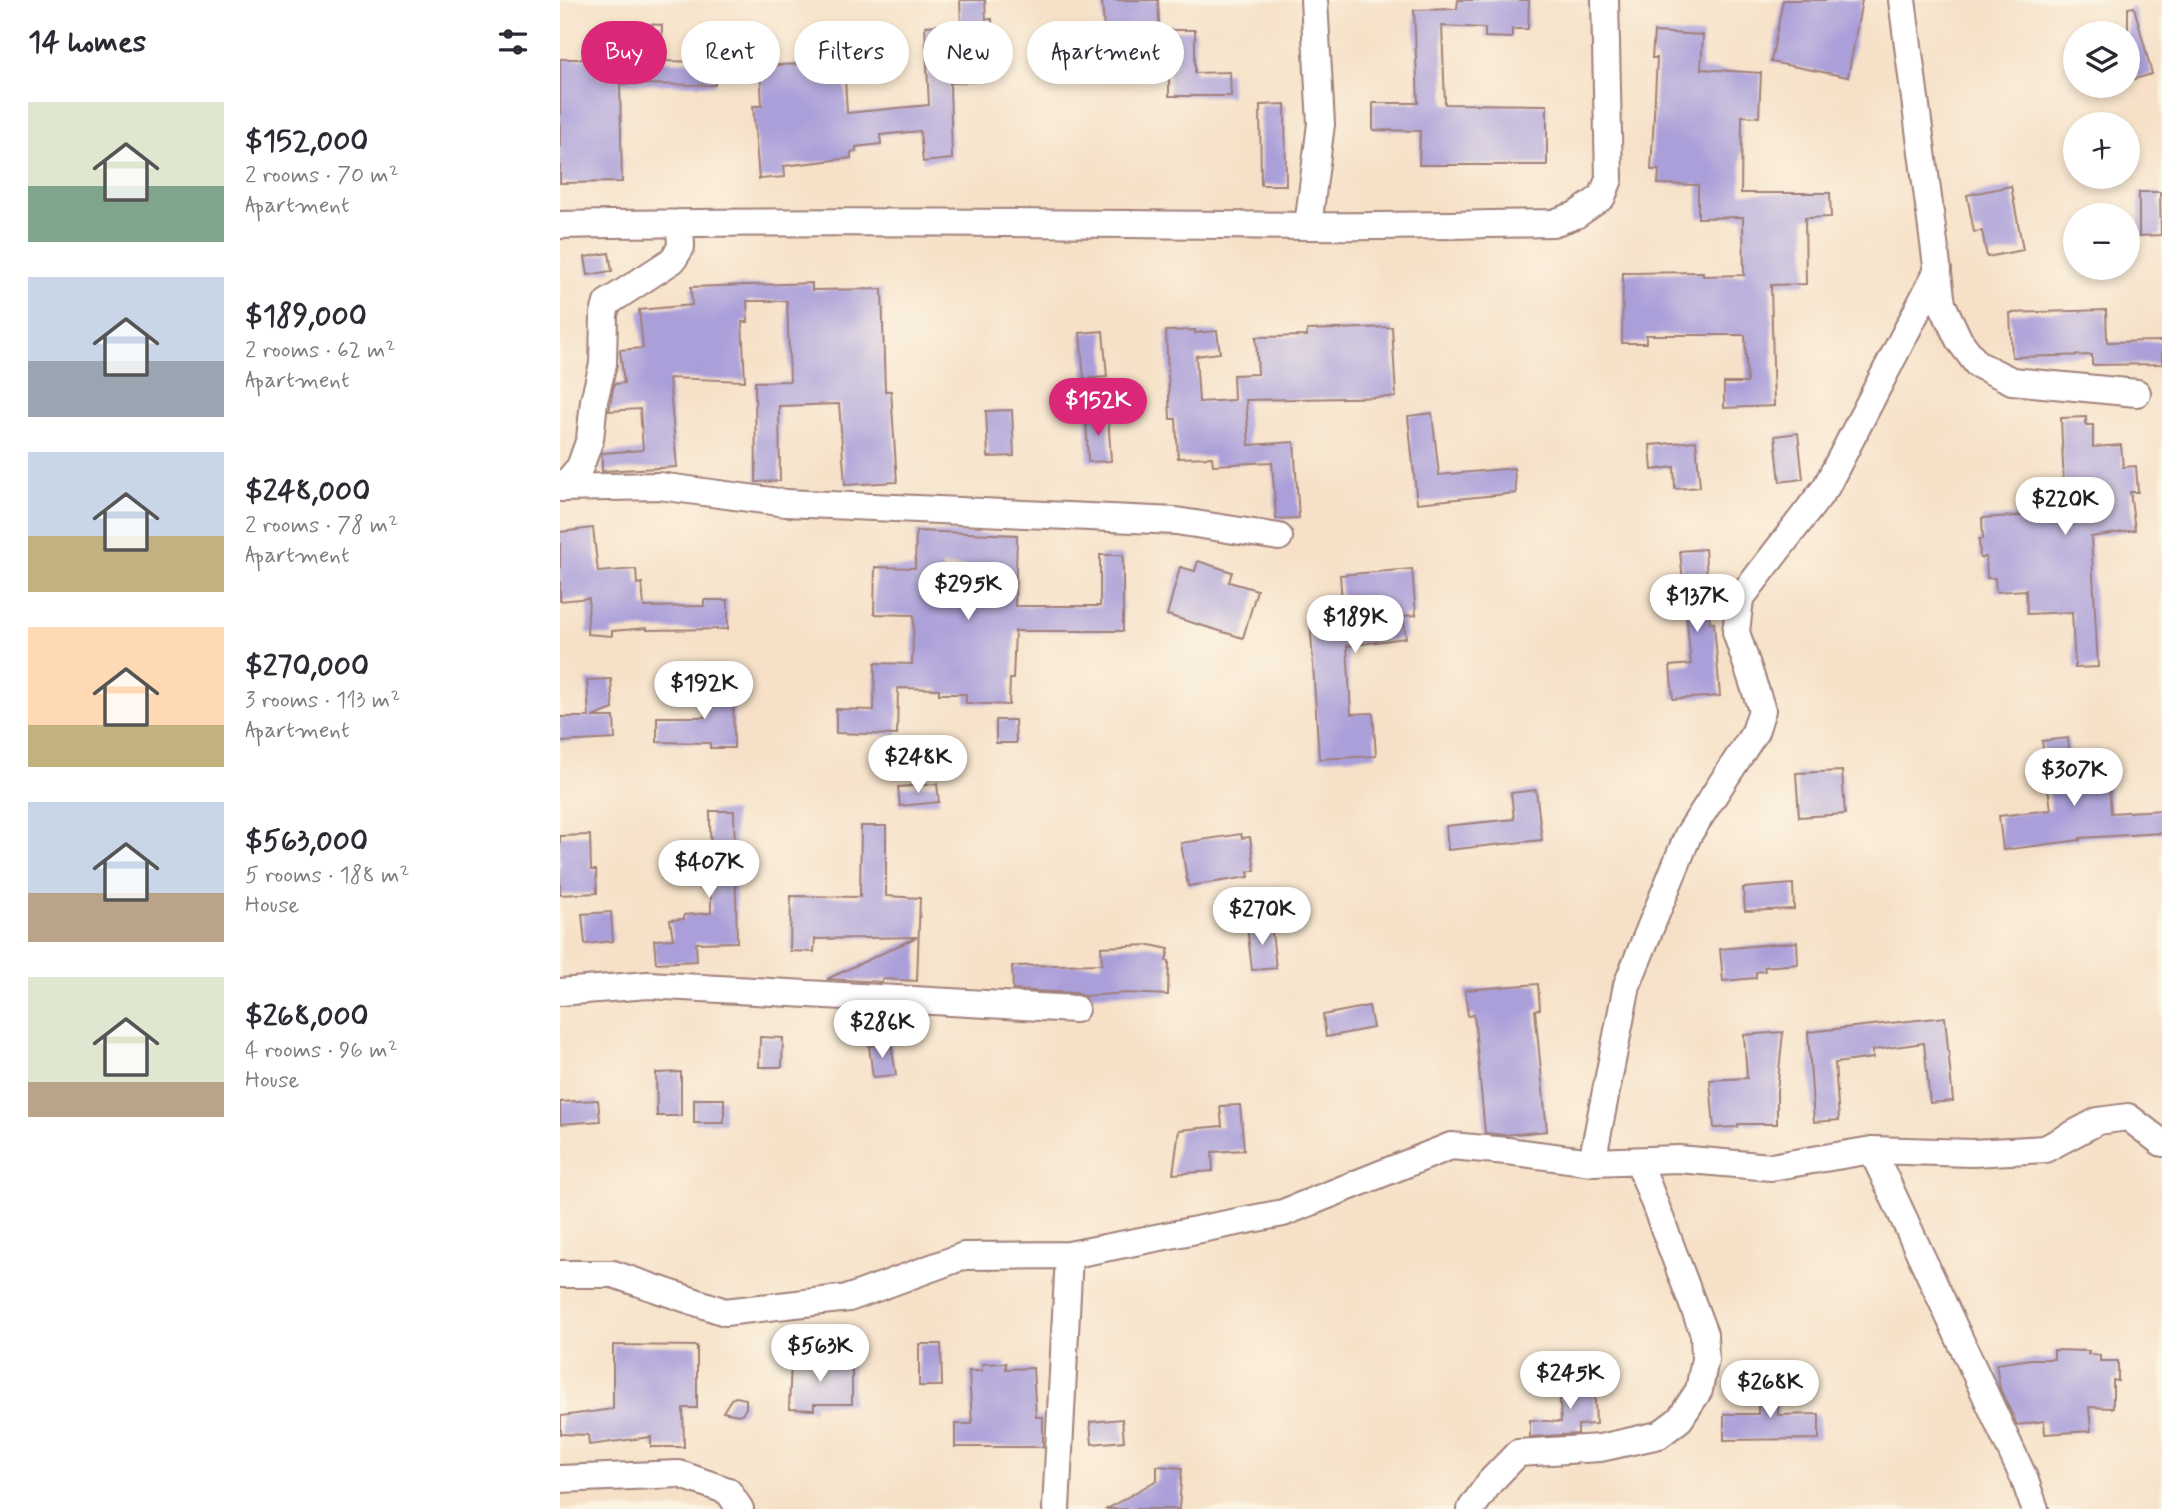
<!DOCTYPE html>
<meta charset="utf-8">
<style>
body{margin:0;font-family:Mynerve,sans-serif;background:#f2f2f3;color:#2b2b33;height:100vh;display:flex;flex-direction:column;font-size:26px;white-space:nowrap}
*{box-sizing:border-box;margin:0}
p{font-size:23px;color:#7c7c81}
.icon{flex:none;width:38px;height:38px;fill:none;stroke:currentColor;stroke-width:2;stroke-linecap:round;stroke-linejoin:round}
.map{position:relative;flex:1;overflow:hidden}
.panel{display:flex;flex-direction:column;background:#fff;width:560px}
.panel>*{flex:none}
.banner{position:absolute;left:21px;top:21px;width:665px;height:63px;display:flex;gap:14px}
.controls{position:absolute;left:1503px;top:21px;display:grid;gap:14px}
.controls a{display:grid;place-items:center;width:77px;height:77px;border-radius:50%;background:#fff;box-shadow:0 4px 10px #0003;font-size:35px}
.price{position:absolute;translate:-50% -60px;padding:0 16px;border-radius:24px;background:#fff;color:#222;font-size:23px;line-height:46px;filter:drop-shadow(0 2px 4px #0008)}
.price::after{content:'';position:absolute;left:50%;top:42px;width:21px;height:16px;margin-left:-10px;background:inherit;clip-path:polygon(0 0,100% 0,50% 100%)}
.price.on{background:#db2777;color:#fff}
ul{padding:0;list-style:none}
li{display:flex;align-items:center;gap:21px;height:175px;padding:0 28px}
li span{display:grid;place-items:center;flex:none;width:196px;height:140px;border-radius:0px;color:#555}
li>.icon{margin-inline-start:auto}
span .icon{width:84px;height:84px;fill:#fffc;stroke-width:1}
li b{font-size:30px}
h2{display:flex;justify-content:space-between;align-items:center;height:84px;padding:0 28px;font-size:30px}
.pill{padding:0 24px;border-radius:32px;background:#fff;box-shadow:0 4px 10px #0003;font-size:24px;line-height:63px}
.pill.on{background:#db2777;color:#fff}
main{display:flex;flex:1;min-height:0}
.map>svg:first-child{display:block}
.building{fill:#aa9fd9;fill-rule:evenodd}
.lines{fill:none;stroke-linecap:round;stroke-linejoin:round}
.minor-casing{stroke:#a0807a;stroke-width:30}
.minor{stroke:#fff;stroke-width:26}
</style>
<main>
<section class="panel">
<h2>14 homes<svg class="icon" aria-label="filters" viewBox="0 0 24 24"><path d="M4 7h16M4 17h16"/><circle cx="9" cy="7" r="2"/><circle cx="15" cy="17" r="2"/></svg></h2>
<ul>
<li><span style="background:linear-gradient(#dfe7d0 60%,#7fa58c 0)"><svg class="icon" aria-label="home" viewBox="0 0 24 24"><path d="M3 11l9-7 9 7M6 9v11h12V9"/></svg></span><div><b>$152,000</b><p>2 rooms · 70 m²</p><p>Apartment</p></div></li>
<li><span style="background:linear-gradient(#c9d6e8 60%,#9aa5b1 0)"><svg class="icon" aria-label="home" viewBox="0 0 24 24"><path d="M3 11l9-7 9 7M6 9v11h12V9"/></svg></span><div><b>$189,000</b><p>2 rooms · 62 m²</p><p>Apartment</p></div></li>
<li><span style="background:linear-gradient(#c9d6e8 60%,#c2b280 0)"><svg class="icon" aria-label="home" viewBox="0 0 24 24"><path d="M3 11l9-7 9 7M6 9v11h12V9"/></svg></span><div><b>$248,000</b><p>2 rooms · 78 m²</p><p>Apartment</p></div></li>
<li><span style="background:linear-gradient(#ffd9b3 70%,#c2b280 0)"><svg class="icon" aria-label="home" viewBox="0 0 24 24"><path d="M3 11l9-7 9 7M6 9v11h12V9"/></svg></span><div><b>$270,000</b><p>3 rooms · 113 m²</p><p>Apartment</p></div></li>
<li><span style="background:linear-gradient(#c9d6e8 65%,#b9a48a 0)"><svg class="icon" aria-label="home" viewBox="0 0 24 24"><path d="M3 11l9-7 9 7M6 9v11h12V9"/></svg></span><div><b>$563,000</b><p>5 rooms · 188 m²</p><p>House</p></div></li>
<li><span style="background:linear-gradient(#dfe7d0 75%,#b9a48a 0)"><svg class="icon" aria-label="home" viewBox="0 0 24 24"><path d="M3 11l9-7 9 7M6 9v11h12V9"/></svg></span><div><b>$268,000</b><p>4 rooms · 96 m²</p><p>House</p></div></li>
</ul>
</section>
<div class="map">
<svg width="1602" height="1509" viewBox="0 0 1602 1509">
<rect width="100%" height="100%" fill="#fcf5e5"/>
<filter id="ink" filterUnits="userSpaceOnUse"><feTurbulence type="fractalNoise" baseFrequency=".0143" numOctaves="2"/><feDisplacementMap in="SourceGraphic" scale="14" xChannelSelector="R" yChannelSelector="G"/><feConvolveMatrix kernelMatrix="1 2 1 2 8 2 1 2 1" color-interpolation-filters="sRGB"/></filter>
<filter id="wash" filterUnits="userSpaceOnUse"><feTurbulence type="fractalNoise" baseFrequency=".00686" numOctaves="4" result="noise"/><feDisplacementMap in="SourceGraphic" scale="28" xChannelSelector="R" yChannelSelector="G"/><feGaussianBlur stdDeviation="1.57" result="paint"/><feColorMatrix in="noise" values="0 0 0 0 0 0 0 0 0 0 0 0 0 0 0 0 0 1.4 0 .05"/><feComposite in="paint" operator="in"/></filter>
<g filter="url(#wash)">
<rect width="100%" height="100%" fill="#f6e1c8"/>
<g id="blocks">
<!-- building -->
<path class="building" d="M 400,0 L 425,0 L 426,19 L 432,19 L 433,49 L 428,49 L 429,81 L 390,83 L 392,159 L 363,162 L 360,131 L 320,135 L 321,144 L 296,147 L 296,151 L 291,152 L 291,158 L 224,166 L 225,177 L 199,179 L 193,106 L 202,106 L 200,66 L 261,63 L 258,31 L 282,29 L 287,113 L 369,105 L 365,26 L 401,24 Z
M 542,0 L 598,0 L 600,44 L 545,46 Z
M 898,0 L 969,0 L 968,29 L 952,29 L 952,38 L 925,37 L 925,28 L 882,26 L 885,104 L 987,105 L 987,165 L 859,165 L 860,131 L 813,130 L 813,103 L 858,103 L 854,10 L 897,9 Z
M 1223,0 L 1302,0 L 1288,77 L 1211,62 Z
M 1574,7 L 1592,74 L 1568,81 L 1568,8 Z
M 68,23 L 102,25 L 101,61 L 155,62 L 155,85 L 60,84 L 62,182 L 0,183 L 0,59 L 26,59 L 27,38 L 67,39 Z
M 609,30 L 635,30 L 635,73 L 670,72 L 671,96 L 609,96 Z
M 1094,32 L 1143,35 L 1141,69 L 1201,73 L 1199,117 L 1182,116 L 1181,193 L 1270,193 L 1271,217 L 1245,218 L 1246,284 L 1211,285 L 1214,406 L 1164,408 L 1164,383 L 1187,383 L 1185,335 L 1086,335 L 1086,343 L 1062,343 L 1063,273 L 1143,272 L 1143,276 L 1184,275 L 1183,217 L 1138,218 L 1138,185 L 1098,184 L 1099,170 L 1091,170 L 1097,58 L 1092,58 Z
M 725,104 L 726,185 L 701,185 L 700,105 Z
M 1451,186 L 1463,250 L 1427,257 L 1422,231 L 1414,232 L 1407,195 Z
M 1579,192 L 1600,192 L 1601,235 L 1579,236 Z
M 49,253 L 52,271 L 28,275 L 25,257 Z
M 252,283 L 252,290 L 322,289 L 325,391 L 331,391 L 337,482 L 285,485 L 279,404 L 219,406 L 220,481 L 196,482 L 195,382 L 230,381 L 227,301 L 187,301 L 188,322 L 182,322 L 185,381 L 109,378 L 117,467 L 42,471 L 42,453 L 83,450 L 80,409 L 49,411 L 54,384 L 64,383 L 60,350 L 83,348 L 79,310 L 132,305 L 131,287 Z
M 1546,310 L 1547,342 L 1602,341 L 1602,364 L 1532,365 L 1532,355 L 1452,357 L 1450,313 Z
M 832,327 L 836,397 L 686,400 L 689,445 L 734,442 L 739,518 L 716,519 L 712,462 L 653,465 L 652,457 L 618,458 L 616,419 L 610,419 L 606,331 L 635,330 L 635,333 L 657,331 L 660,353 L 636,356 L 639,402 L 674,400 L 673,375 L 698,374 L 696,337 L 747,336 L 747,330 Z
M 543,331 L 547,377 L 524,379 L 520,333 Z
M 452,410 L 454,456 L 428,457 L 426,411 Z
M 872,413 L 879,475 L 954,468 L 956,493 L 857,503 L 848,416 Z
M 548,414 L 551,461 L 528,462 L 526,415 Z
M 1526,417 L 1526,425 L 1533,425 L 1533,447 L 1561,445 L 1563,467 L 1576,466 L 1578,492 L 1570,492 L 1575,530 L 1531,537 L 1538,667 L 1515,668 L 1512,612 L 1467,614 L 1466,590 L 1436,592 L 1435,578 L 1427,578 L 1426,557 L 1420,558 L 1419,539 L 1423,539 L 1422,518 L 1505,513 L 1501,418 Z
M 1238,433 L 1243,479 L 1220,482 L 1215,436 Z
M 1136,441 L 1140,487 L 1115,489 L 1114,467 L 1092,470 L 1090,445 Z
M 33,528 L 38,572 L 76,569 L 77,584 L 82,583 L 84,607 L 144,606 L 144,600 L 168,600 L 168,629 L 87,630 L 87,628 L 52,631 L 52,636 L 27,634 L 29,598 L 0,601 L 0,532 Z
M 356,531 L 457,535 L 455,606 L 540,606 L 540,555 L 563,555 L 563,631 L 455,631 L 453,679 L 450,679 L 449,705 L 406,703 L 406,694 L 379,694 L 379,689 L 338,688 L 337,735 L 276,733 L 276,709 L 314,710 L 315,663 L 352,664 L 354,615 L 314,614 L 315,567 L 355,568 ZM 382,566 L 436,568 L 435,606 L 381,604 Z
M 1145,549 L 1150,623 L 1154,623 L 1160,696 L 1113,699 L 1110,666 L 1131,664 L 1120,551 Z
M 638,561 L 672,572 L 669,582 L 697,590 L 683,638 L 607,615 L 620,567 L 635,571 Z
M 852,569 L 856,615 L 843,616 L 846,638 L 787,646 L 791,714 L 813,713 L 816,756 L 759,759 L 750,617 L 783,616 L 780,575 Z
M 51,679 L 53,709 L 32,717 L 54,717 L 55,739 L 0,742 L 0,717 L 29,717 L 27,680 Z
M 145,683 L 173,683 L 174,748 L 150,748 L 150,743 L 97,742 L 97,717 L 145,717 Z
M 436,720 L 455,720 L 456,743 L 436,743 Z
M 1508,738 L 1512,774 L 1548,773 L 1551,813 L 1602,810 L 1602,833 L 1520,838 L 1520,840 L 1443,850 L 1439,816 L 1491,810 L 1482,741 Z
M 1282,771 L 1285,814 L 1239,817 L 1236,773 Z
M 377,784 L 379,802 L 340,806 L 338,787 Z
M 976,790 L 982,840 L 888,850 L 886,826 L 954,819 L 951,793 Z
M 150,811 L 174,811 L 177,942 L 136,943 L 137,961 L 96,963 L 94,940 L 113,939 L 110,920 L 124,919 L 124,915 L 151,913 Z
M 301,826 L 326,826 L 326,896 L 360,898 L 357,981 L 322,979 L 322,982 L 267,979 L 357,937 L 255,939 L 254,952 L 230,951 L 231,896 L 300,897 Z
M 681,834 L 682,838 L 690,837 L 695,870 L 688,872 L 689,877 L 628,886 L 621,843 Z
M 30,835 L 31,870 L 36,870 L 37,893 L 0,895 L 0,836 Z
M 1233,884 L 1234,909 L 1185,911 L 1183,888 Z
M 51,912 L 53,941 L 25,944 L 22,914 Z
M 711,923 L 716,968 L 692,970 L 687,926 Z
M 1237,942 L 1238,964 L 1204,967 L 1205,971 L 1196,972 L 1196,978 L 1163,981 L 1160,949 Z
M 590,945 L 609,949 L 606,961 L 609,961 L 608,995 L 567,993 L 524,996 L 516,993 L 453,990 L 452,966 L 542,964 L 541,947 Z
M 978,984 L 980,1009 L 975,1010 L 987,1131 L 944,1135 L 925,1133 L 914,1015 L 908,1016 L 905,990 Z
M 809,1006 L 813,1028 L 766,1037 L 763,1015 Z
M 1385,1017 L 1393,1101 L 1370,1103 L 1364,1043 L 1313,1050 L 1313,1058 L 1275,1063 L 1279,1120 L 1254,1122 L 1248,1032 Z
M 1223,1032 L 1217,1091 L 1217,1124 L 1178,1124 L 1178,1127 L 1154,1128 L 1150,1080 L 1187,1078 L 1184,1035 Z
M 200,1037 L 223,1038 L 222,1067 L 199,1067 Z
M 331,1043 L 336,1075 L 313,1077 L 309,1046 Z
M 121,1072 L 121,1116 L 97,1116 L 96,1073 Z
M 134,1099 L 164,1099 L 164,1123 L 134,1123 Z
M 38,1100 L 40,1121 L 0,1124 L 0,1102 Z
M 680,1105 L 684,1150 L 652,1152 L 653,1171 L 613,1174 L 619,1130 L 662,1126 L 660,1106 Z
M 359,1344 L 381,1344 L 382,1386 L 359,1386 Z
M 53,1345 L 137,1346 L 137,1408 L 123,1408 L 124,1447 L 91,1447 L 91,1437 L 29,1445 L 28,1435 L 1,1434 L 1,1416 L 53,1409 Z
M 1494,1350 L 1529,1351 L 1528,1354 L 1540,1355 L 1540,1361 L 1558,1361 L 1558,1381 L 1553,1380 L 1553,1408 L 1529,1407 L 1531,1431 L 1485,1434 L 1484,1421 L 1457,1425 L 1440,1389 L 1436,1364 L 1471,1359 L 1494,1359 Z
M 268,1360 L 292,1360 L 292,1404 L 254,1404 L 254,1410 L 229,1409 L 231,1361 L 268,1362 Z
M 446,1363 L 446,1369 L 473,1368 L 476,1417 L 483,1417 L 483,1447 L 395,1447 L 395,1424 L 412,1424 L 409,1371 L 422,1371 L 422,1364 Z
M 1217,1376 L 1218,1415 L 1259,1414 L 1259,1439 L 1164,1440 L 1164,1414 L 1198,1414 L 1198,1377 Z
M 1034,1381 L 1036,1424 L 1018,1425 L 1018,1434 L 970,1437 L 970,1420 L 1001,1422 L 999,1382 Z
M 176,1397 L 186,1399 L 186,1408 L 183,1413 L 178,1415 L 163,1412 L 171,1399 Z
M 562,1419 L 564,1441 L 532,1444 L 530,1422 Z
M 597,1466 L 622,1468 L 619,1509 L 547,1509 L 597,1480 Z"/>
</g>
</g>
<g filter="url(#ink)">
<use href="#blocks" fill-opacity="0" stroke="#a0807a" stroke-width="2"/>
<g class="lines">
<!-- minor casing -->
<g class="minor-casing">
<path id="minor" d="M 1342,0 L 1382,304 L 1399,340 L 1417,364 L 1452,381 L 1577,393
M 0,225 C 250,220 500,223 750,226 C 831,227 912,224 993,223 L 1016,215 L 1042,197 L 1049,179 L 1045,0
M 748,226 L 761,124 L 754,0
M 0,488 L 99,486 L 226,503 L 616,521 L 719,537
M 2,488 L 20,467 L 30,439 L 34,401 L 43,364 L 44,314 L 47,303 L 113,260 L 121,247 L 120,223
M 0,992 L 88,985 L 515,1009
M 1312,1150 L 1464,1478 L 1475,1509
M 1032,1162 L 1067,985 L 1128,835 L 1195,732 L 1202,710 L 1176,632 L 1180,599 L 1266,487 L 1378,270
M 0,1274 L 53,1274 L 165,1312 L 289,1298 L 404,1256 L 509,1255 L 723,1213 L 891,1146 L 947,1151 L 1032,1162 L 1118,1159 L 1211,1167 L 1312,1150 L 1412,1153 L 1485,1149 L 1538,1121 L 1568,1117 L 1602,1143
M 0,1479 L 119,1474 L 168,1491 L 180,1509
M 496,1509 L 509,1255
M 911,1509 L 930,1482 L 958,1453 L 1040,1448 L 1099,1435 L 1120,1419 L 1139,1390 L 1145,1359 L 1144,1334 L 1079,1162"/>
</g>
<!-- minor -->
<use href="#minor" class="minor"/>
</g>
</g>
</svg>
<div class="controls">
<a><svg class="icon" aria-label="layers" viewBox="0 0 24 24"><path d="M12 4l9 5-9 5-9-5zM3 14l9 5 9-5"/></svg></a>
<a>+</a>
<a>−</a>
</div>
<b class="price on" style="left:538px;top:438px">$152K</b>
<b class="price" style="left:1505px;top:537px">$220K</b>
<b class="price" style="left:408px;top:622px">$295K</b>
<b class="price" style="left:1137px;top:634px">$137K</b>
<b class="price" style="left:795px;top:655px">$189K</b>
<b class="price" style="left:144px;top:721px">$192K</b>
<b class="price" style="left:358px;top:795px">$248K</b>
<b class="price" style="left:1514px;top:808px">$307K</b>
<b class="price" style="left:149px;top:900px">$407K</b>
<b class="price" style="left:702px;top:947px">$270K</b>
<b class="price" style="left:322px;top:1060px">$286K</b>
<b class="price" style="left:260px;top:1384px">$563K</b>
<b class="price" style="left:1010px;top:1411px">$245K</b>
<b class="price" style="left:1210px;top:1420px">$268K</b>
<div class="banner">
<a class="pill on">Buy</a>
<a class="pill">Rent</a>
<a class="pill">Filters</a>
<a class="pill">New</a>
<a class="pill">Apartment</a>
</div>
</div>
</main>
